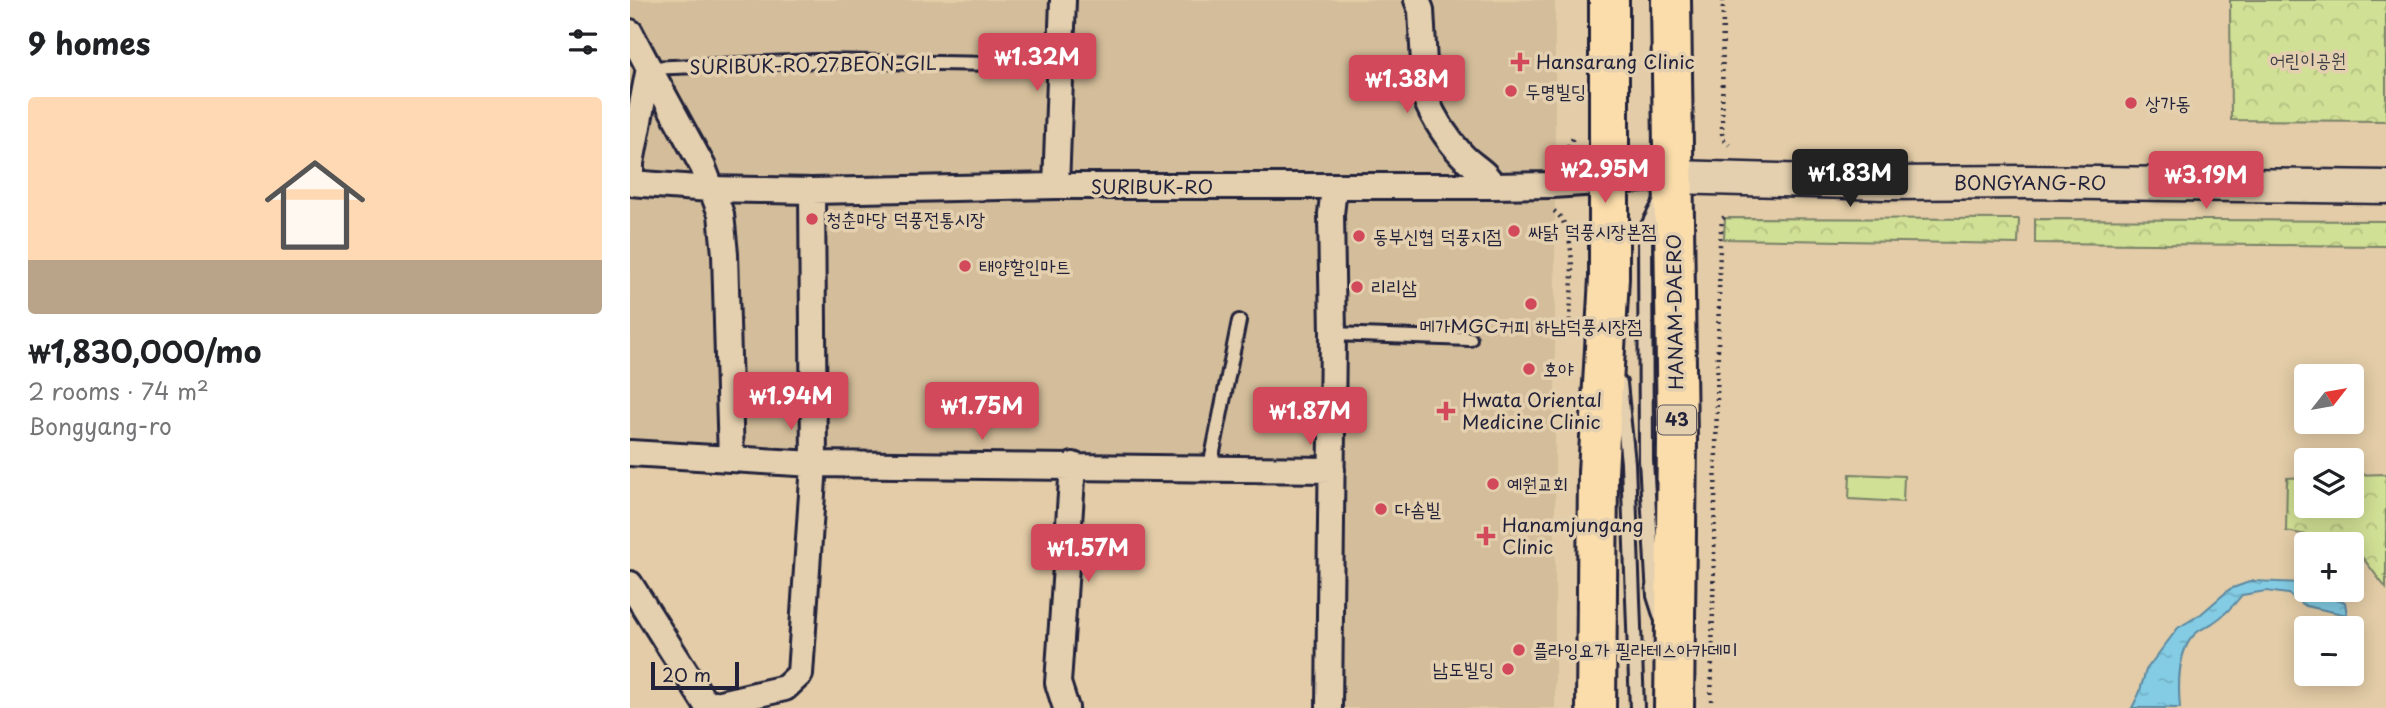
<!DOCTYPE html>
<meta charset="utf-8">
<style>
body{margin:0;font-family:"Playpen Sans","Poor Story",sans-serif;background:#f2f2f2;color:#202124;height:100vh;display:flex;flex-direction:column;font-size:26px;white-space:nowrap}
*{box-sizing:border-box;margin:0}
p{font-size:23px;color:#757577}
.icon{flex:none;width:38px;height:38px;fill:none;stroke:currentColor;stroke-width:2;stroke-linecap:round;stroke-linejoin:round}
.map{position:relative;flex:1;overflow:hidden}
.sheet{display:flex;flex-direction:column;background:#fff;width:630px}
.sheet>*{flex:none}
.needle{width:46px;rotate:59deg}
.tools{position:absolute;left:1664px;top:364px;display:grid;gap:14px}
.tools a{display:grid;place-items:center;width:70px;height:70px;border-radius:7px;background:#fff;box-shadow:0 4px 18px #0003;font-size:35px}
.scale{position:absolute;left:21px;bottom:18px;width:88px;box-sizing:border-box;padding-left:7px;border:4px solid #22223b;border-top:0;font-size:19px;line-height:24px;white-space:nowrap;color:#22223b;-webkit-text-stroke:5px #e4d0af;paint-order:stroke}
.price{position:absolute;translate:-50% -60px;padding:0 16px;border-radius:7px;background:#d1495b;color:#fff;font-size:23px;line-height:46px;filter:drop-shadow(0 2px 4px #0008)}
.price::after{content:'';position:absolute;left:50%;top:42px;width:21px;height:16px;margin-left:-10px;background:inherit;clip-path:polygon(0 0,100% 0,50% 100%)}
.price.active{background:#222;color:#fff}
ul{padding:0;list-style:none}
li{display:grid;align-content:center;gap:14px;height:371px;padding:0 28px}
li span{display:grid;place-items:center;height:217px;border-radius:7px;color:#555}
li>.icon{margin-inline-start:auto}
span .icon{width:126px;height:126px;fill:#fffc;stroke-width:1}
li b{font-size:30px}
h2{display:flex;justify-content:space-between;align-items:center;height:84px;padding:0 28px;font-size:30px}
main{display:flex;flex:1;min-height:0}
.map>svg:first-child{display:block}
.built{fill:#d3bd9a}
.green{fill:#d0e094;stroke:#798168;stroke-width:2}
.forest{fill:url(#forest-crowns);stroke:#798168;stroke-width:2}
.water{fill:url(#water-ripples);stroke:#5c88a0;stroke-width:2}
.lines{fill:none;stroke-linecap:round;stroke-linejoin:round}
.service-casing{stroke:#22223b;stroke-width:18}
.minor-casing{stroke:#22223b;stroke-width:30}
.tertiary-casing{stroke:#22223b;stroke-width:37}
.primary-casing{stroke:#22223b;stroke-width:44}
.path{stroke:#22223b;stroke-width:4.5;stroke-dasharray:2 5;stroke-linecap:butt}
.service{stroke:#e4d0af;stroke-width:12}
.minor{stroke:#e4d0af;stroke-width:24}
.tertiary{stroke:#e4d0af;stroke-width:32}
.primary{stroke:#fbddab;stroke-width:38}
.poi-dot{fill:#d1495b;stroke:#e4d0af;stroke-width:2.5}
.labels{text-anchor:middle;stroke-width:7;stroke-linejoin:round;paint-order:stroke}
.shield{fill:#e4d0af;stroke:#5c565e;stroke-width:2}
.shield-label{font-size:18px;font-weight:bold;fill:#22223b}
.park-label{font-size:19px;fill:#3c3e48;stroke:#e4d0af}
.poi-label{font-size:19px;fill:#22223b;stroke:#e4d0af;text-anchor:start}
.street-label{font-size:19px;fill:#22223b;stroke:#e4d0af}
</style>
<main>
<section class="sheet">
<h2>9 homes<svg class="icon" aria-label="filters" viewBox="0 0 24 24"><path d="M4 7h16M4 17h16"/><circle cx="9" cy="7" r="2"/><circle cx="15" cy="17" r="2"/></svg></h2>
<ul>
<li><span style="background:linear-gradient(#ffd9b3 75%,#b9a48a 0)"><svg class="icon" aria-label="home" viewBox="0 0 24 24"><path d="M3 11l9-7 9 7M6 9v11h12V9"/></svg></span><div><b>₩1,830,000/mo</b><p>2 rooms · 74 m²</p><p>Bongyang-ro</p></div></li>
</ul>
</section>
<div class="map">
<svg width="1756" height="708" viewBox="0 0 1756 708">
<defs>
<pattern id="forest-crowns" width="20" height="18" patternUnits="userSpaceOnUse" patternTransform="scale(1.75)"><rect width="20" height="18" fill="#d0e094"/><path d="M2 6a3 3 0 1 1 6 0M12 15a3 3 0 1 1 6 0" fill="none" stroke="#b2c080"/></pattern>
<pattern id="water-ripples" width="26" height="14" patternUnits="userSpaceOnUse" patternTransform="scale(1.75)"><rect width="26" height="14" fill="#83cce4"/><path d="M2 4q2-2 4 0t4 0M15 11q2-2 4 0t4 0" fill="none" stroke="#71afc4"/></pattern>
</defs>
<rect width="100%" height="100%" fill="#e3cca7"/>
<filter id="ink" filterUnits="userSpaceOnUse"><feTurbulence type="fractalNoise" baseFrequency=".0143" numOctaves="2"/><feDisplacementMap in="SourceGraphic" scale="14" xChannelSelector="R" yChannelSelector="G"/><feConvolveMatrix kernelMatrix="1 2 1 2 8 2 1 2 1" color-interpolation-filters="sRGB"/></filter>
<g filter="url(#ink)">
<!-- built -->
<path class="built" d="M 0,0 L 925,0 L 925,708 L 708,708 L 707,465 L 0,455 Z"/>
<!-- green -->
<path class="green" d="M 1220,474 L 1274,476 L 1273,502 L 1219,499 Z"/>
<!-- forest -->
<path class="forest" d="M 1600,0 L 1756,0 L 1756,121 L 1601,120 Z
M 1095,218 L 1389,219 L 1388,244 L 1094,239 Z
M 1405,219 L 1756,221 L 1756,246 L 1405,243 Z
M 1756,474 L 1756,588 L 1722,544 L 1656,531 L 1657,478 L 1676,477 L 1676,506 L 1722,506 L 1722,475 Z"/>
<!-- water -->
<path class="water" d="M 1622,581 L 1673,583 L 1676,585 L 1676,590 L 1682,590 L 1690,596 L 1715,602 L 1717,615 L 1676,606 L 1658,594 L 1636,591 L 1612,595 C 1604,605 1595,615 1584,622 C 1579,626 1570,629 1565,634 C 1547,651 1548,685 1550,708 L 1502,708 L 1509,694 L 1516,670 L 1548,628 L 1571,614 L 1600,589 Z"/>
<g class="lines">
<!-- service casing -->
<g class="service-casing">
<path id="service" d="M 19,68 L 187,61 L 431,65
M 703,334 L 840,339
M 990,383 L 998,463 L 1007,708
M 580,467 L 609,321
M 1031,618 L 1024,596 L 1016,460 L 1015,231 L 1031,201"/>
</g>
<!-- minor casing -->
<g class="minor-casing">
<path id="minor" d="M 787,0 L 791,10 L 796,99 C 803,118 818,140 832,155 C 843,167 856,171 863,186
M 0,32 L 19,68 L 1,163 L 1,183
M 19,68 L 73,167 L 91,214 L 95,254 L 101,459
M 0,183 L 80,189 L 182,191 L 426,186 L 863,186 L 922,185 L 1044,177
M 426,186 L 433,0
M 0,453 L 184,464 L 702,470
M 0,584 L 77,706
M 77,708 L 77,706 L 155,688 L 170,674 L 184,464 L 182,191
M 436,708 L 428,683 L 443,465
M 699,708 L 703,334 L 701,214 L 704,188"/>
</g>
<!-- tertiary casing -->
<g class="tertiary-casing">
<path id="tertiary" d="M 1044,177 L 1256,183 L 1397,182 L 1756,187"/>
</g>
<!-- primary casing -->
<g class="primary-casing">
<path id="primary" d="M 1041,0 L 1047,440 L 1044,708
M 966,708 L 968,472 L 979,278 L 979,0"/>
</g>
<!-- path -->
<path class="path" d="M 1093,0 L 1092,133 L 1093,139 L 1099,145
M 930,158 L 944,137
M 924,211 C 950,230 940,293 940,323
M 1081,708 L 1090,243 L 1092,219 L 1096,216"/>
<!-- service -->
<use href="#service" class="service"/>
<!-- minor -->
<use href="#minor" class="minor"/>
<!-- tertiary -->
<use href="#tertiary" class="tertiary"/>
<!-- primary -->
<use href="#primary" class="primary"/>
</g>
</g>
<!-- markers -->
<g class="poi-dot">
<path d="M886.5 51.5h7v7h7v7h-7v7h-7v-7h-7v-7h7z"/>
<circle cx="881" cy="91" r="7"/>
<circle cx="1501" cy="103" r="7"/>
<circle cx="182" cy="219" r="7"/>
<circle cx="884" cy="231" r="7"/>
<circle cx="729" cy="236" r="7"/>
<circle cx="335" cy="266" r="7"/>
<circle cx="727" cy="287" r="7"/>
<circle cx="901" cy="304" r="7"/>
<circle cx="899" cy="369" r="7"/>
<path d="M812.5 400.5h7v7h7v7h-7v7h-7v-7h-7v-7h7z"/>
<circle cx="863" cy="484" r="7"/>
<circle cx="751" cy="509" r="7"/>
<path d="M852.5 525.5h7v7h7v7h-7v7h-7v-7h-7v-7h7z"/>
<circle cx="889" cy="650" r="7"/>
<circle cx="878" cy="669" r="7"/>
</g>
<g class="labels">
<!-- shield labels -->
<rect class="shield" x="1028" y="405.5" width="38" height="29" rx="5"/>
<g class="shield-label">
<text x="1047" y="426">43</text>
</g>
<!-- park labels -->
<g class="park-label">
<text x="1678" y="67">어린이공원</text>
</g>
<!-- poi labels -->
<g class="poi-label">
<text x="906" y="69">Hansarang Clinic</text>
<text x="895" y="98">두명빌딩</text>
<text x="1515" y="110">상가동</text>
<text x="196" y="226">청춘마당 덕풍전통시장</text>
<text x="898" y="238">싸닭 덕풍시장본점</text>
<text x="743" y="243">동부신협 덕풍지점</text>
<text x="349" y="273">태양할인마트</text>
<text x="741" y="294">리리삼</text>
<text x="901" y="333" text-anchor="middle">메가MGC커피 하남덕풍시장점</text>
<text x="913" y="376">호야</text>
<text x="832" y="407">Hwata Oriental<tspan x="832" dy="22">Medicine Clinic</tspan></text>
<text x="877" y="491">예원교회</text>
<text x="765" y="516">다솜빌</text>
<text x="872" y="532">Hanamjungang<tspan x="872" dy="22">Clinic</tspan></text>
<text x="903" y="657">플라잉요가 필라테스아카데미</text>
<text x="864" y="676" text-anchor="end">남도빌딩</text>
</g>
<!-- street labels -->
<g class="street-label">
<text transform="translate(183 65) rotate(-1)" y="7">SURIBUK-RO 27BEON-GIL</text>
<text x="1400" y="190">BONGYANG-RO</text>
<text x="522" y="194">SURIBUK-RO</text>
<text transform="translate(1045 312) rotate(-91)" y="7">HANAM-DAERO</text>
</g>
</g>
</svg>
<div class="tools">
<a><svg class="needle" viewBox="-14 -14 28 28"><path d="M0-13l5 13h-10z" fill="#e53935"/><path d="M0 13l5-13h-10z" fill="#757577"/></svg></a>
<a><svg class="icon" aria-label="layers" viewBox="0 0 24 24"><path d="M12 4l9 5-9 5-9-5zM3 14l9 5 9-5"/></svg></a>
<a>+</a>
<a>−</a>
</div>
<div class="scale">20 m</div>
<b class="price" style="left:407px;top:93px">₩1.32M</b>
<b class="price" style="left:777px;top:115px">₩1.38M</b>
<b class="price" style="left:975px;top:205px">₩2.95M</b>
<b class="price active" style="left:1220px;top:209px">₩1.83M</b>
<b class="price" style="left:1576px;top:211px">₩3.19M</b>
<b class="price" style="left:161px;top:432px">₩1.94M</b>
<b class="price" style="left:352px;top:442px">₩1.75M</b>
<b class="price" style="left:680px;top:447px">₩1.87M</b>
<b class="price" style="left:458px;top:584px">₩1.57M</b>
</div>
</main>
